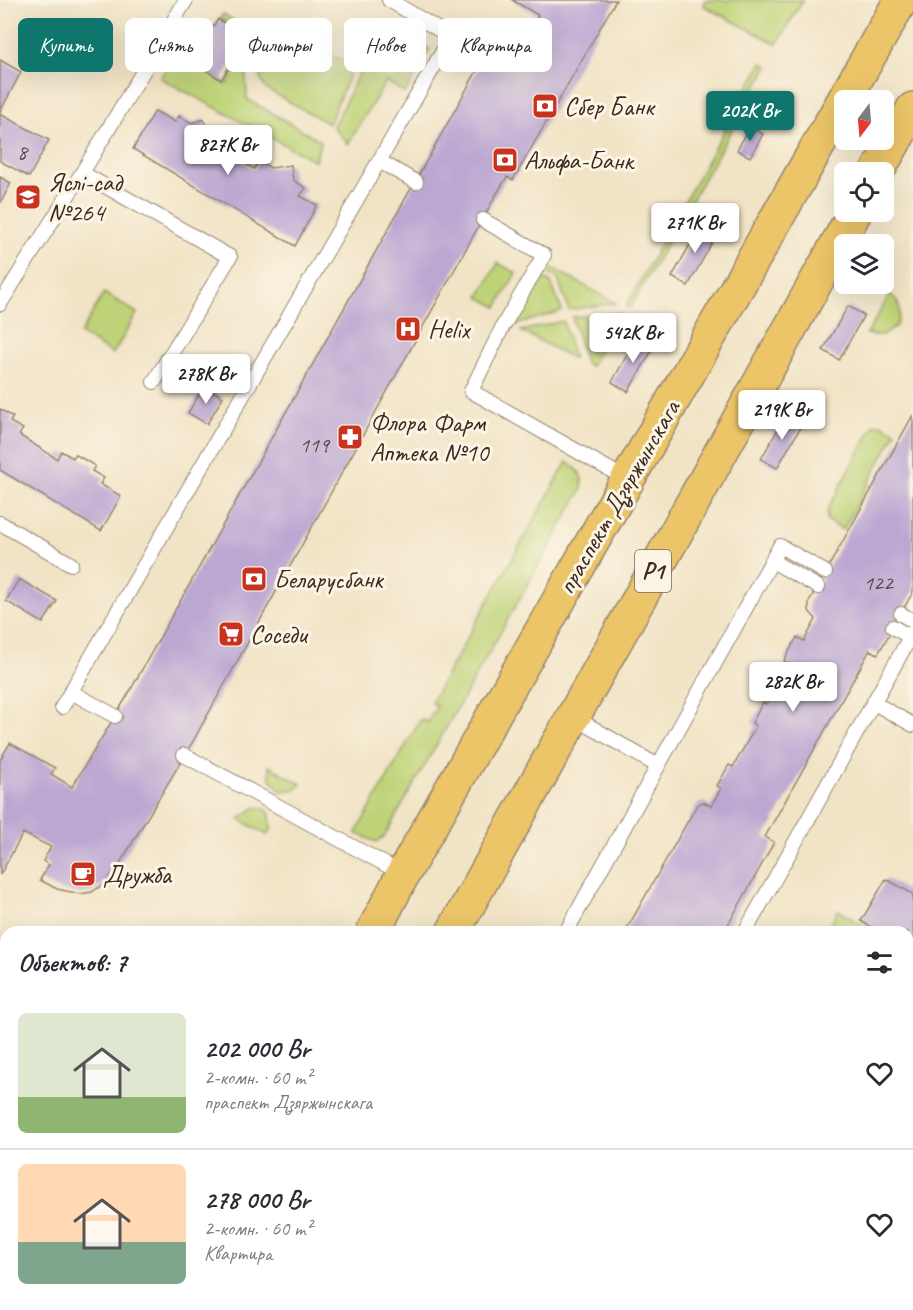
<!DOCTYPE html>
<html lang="ru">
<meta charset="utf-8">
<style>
body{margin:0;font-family:Caveat,sans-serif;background:#f7f7f7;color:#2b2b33;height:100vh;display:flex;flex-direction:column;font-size:22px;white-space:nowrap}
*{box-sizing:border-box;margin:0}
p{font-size:20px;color:#7c7c81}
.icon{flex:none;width:33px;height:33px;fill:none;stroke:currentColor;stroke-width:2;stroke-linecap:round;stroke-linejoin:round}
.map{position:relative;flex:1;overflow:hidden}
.drawer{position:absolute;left:0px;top:926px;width:914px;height:386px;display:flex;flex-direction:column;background:#fff;border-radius:18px 18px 0 0;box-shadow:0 6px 24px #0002}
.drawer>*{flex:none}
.banner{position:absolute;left:18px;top:18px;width:600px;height:54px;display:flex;gap:12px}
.needle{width:39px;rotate:196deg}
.buttons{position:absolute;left:834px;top:90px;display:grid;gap:12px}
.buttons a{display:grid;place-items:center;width:60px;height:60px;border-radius:9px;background:#fff;box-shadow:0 6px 24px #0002;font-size:30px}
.price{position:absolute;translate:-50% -51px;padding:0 14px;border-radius:6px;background:#fff;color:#222;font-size:20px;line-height:39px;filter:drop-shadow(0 2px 3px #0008)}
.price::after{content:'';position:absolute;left:50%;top:36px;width:18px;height:14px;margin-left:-9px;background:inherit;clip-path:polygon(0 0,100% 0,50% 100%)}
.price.selected{background:#0f766e;color:#fff}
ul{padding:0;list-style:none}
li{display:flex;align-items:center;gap:18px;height:150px;padding:0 18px}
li+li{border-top:2px solid #e1e1e2}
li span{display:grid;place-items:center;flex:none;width:168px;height:120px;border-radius:9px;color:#555}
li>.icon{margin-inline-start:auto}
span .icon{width:72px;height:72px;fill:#fffc;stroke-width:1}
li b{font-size:26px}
h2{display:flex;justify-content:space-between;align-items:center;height:72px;padding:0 18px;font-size:26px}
.pill{padding:0 21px;border-radius:9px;background:#fff;box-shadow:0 6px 24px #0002;font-size:21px;line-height:54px}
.pill.selected{background:#0f766e;color:#fff}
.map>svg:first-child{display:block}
.green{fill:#bed377;stroke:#7c7e4a;stroke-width:1.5}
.forest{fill:#96b568;stroke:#687043;stroke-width:1.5}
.building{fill:#bba8d2}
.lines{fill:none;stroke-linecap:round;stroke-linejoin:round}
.lane-casing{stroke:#968672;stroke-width:16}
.street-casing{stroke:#968672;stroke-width:32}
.primary-casing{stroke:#968672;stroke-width:36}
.lane{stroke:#fff;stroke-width:14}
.street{stroke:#fff;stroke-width:28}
.primary{stroke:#ecc569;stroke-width:33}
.labels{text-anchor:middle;stroke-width:6;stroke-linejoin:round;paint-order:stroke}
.number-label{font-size:22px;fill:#5b4a4b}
.shield{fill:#fcf5e5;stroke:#75675a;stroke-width:1.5}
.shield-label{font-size:24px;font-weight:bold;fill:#3b2a1e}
.poi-label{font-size:26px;fill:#3b2a1e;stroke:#fcf5e5;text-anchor:start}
.street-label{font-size:26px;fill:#3b2a1e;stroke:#fcf5e5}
</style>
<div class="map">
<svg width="913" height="1310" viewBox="0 0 913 1310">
<rect width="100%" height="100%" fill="#fcf5e5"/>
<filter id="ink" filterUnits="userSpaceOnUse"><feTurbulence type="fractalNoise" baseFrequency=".0167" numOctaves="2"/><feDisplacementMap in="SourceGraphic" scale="12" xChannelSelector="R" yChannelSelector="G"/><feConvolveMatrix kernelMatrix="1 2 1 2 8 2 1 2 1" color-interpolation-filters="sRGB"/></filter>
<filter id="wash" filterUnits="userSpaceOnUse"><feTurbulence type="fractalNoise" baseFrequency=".008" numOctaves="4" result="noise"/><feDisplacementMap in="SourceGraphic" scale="24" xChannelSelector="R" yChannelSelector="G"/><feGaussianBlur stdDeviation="1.35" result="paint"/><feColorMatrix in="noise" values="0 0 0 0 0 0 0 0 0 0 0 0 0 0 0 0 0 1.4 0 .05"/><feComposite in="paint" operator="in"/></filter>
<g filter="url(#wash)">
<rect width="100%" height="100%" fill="#f1e3c5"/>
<!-- green -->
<path class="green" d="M 704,0 L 803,0 L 777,44 L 704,6 Z
M 223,14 L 265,40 L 246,75 L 247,99 L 321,141 L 315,161 L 160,78 L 176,52 L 227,84 L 250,38 L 220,18 Z
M 280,41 L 354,63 L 329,124 L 266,89 L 260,78 Z
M 426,47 L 430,49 L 405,93 L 386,81 L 348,144 L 333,127 L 364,63 L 397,57 Z
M 762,63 L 768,66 L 630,308 L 626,306 Z
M 498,263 L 516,273 L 497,307 L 479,297 Z
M 543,263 L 616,303 L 569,310 L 558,279 L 540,268 Z
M 537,274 L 551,283 L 562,311 L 512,326 L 509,323 Z
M 104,293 L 137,313 L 113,354 L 80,334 Z
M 890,294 C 902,303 901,313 896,326 C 887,335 879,337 867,334 Z
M 621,313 L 591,366 L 585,363 L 572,317 Z
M 563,321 L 574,359 L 521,331 Z
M 881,424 L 896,432 L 843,530 L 827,520 L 827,511 L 874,425 Z
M 567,462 C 578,469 584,475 582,489 L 384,837 L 376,842 L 356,833 L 421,719 L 428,722 L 437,706 L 431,702 Z
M 269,766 L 301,784 L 297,789 L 281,791 L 270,778 Z
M 256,807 L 266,809 L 270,814 L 271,830 L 267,835 L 239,819 Z
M 838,910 L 873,931 L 827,931 Z
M 0,1006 L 6,1010 L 6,1057 L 0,1058 Z
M 6,1078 L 6,1133 L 0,1129 L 0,1080 Z
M 0,1255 L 6,1260 L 6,1305 L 57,1305 L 54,1310 L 0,1310 Z
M 908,1298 L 913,1301 L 913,1310 L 864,1310 L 865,1307 L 862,1305 L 908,1305 Z
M 347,1305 L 622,1305 L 620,1310 L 346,1310 Z"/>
<!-- forest -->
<path class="forest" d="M 379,1305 L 469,1305 L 463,1306 L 463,1310 L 380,1310 Z"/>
<g id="blocks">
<!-- building -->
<path class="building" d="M 512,0 L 616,0 L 513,180 L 507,177 L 496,195 L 192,743 L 116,870 L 105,883 L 92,892 L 80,894 L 57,889 L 40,880 L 49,865 L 43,861 L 51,847 L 23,833 L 0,875 L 0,760 L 10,743 L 55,768 L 51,774 L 72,787 L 126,698 L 493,42 L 505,49 L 516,29 L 527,35 L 538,15 Z
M 218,19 L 248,38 L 221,80 L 191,61 Z
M 0,60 L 21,72 L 0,112 Z
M 155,111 L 175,122 L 179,116 L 192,123 L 204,119 L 206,131 L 219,138 L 215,145 L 254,169 L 259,161 L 271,168 L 291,165 L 293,180 L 306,188 L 300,196 L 317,205 L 295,246 L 133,149 Z
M 0,114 L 49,140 L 29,177 L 0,161 Z
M 750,127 L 763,134 L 750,157 L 737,150 Z
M 0,177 L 11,183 L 0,204 Z
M 702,223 L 718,232 L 688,286 L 672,277 Z
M 848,306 L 864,315 L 839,360 L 823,350 Z
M 637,337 L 654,347 L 628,392 L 612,382 Z
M 204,386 L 223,397 L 207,424 L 188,413 Z
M 0,409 L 13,417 L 10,422 L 23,429 L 19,435 L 57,459 L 61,451 L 73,458 L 75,454 L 95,466 L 92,471 L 104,478 L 100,484 L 121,496 L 101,531 L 0,470 Z
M 787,413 L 803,423 L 777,468 L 761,459 Z
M 913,415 L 913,592 L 878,654 L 870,650 L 765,837 L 774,842 L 756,875 L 724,932 L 625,932 L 697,805 L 703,802 L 711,806 L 721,788 L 717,786 L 729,765 L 733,767 L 756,726 L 752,723 L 763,702 L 767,704 L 790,664 L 784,661 L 797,637 L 804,641 L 816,619 L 809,611 L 809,602 Z
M 19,579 L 57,601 L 43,623 L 6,601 Z
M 886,879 L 913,894 L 913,1020 L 908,1030 L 908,932 L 879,932 L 861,921 Z
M 908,1153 L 913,1156 L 913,1216 L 908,1213 Z
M 692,1305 L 748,1305 L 747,1306 L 753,1310 L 689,1310 Z
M 838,1305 L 861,1305 L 865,1307 L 864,1310 L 835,1310 Z"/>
</g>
</g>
<g filter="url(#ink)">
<use href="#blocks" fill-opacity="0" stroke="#968672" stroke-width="1.5"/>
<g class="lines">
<!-- lane casing -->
<g class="lane-casing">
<path id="lane" d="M 379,161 L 416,182
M 82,173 L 230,257 L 154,382
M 483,220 L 544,255 L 503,326 L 471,391 L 628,480
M 0,304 L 82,173 L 186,0
M 0,523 L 71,564
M 772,561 L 818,587
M 901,614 L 913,621
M 893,627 L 910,637
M 71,692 L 115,716
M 874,703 L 913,725
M 62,707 L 451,37 L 389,0
M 572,716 L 658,766
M 184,755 L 403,874
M 566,932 L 780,546 L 825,572
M 745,932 L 913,632
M 908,1286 L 913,1289
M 808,1310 L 811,1305"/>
</g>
<!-- street casing -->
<g class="street-casing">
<path id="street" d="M 0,1181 L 6,1185"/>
</g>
<!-- primary casing -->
<g class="primary-casing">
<path id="primary" d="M 877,172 L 913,109
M 373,932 L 403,874 L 901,0
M 453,932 L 855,212
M 161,1310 L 164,1305
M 237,1310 L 240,1305"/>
</g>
<!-- lane -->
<use href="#lane" class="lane"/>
<!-- street -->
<use href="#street" class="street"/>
<!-- primary -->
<use href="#primary" class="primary"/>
</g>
</g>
<!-- icons -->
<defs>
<g id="bank-square" transform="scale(1.35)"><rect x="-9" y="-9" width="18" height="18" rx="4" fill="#c8321e" stroke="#fcf5e5"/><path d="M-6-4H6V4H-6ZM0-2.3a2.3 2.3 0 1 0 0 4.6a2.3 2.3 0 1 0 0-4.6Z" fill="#fff"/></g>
<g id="school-square" transform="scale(1.35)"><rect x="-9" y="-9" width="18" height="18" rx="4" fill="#c8321e" stroke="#fcf5e5"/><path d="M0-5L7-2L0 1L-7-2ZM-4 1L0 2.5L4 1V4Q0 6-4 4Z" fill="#fff"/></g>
<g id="hospital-square" transform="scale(1.35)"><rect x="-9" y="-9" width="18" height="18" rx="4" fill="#c8321e" stroke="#fcf5e5"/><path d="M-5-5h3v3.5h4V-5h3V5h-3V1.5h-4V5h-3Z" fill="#fff"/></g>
<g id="pharmacy-square" transform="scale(1.35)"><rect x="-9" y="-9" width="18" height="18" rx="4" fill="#c8321e" stroke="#fcf5e5"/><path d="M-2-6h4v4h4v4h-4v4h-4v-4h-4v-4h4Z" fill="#fff"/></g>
<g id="supermarket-square" transform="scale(1.35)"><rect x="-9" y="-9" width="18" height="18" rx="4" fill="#c8321e" stroke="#fcf5e5"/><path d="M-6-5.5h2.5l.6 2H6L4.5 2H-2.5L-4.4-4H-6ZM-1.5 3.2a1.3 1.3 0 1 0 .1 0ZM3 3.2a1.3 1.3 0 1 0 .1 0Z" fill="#fff"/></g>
<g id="cafe-square" transform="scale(1.35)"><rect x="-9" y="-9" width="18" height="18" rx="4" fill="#c8321e" stroke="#fcf5e5"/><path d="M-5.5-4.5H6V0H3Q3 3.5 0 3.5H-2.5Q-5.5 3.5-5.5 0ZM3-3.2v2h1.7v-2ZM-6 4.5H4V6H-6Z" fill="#fff"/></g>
</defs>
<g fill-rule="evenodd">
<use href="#bank-square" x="545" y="106"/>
<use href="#bank-square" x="505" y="160"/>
<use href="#school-square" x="28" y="197"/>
<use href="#hospital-square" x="408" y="329"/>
<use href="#pharmacy-square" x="350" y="437"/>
<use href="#bank-square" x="254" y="579"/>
<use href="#supermarket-square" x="231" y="634"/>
<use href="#cafe-square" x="83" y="874"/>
</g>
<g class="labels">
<!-- number labels -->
<g class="number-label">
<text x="22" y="159">8</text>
<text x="314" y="452">119</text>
<text x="878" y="590">122</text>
</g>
<!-- shield labels -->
<rect class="shield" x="635" y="550" width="36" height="42" rx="4.5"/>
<g class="shield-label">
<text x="653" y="579">Р1</text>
</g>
<!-- poi labels -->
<g class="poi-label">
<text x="564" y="115">Сбер Банк</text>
<text x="524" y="169">Альфа-Банк</text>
<text x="48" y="191">Яслі-сад<tspan x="48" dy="30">№264</tspan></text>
<text x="428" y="338">Helix</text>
<text x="370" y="431">Флора Фарм<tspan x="370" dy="30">Аптека №10</tspan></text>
<text x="274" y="588">Беларусбанк</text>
<text x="250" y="643">Соседи</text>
<text x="103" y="883">Дружба</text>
</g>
<!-- street labels -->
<g class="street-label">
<text transform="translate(618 497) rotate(-60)" y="9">праспект Дзяржынскага</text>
</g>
</g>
</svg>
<div class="buttons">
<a><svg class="needle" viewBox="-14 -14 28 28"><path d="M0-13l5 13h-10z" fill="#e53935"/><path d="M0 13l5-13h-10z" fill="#7c7c81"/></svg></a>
<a><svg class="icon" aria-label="locate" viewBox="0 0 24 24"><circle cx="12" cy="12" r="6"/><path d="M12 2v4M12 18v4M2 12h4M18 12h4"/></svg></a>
<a><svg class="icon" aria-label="layers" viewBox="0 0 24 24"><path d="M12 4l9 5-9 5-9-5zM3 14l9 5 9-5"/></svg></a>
</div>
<b class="price selected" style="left:750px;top:142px">202K Br</b>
<b class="price" style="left:228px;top:176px">827K Br</b>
<b class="price" style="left:695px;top:254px">271K Br</b>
<b class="price" style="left:633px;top:364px">542K Br</b>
<b class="price" style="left:206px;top:405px">278K Br</b>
<b class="price" style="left:782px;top:441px">219K Br</b>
<b class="price" style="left:793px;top:713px">282K Br</b>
<div class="banner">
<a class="pill selected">Купить</a>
<a class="pill">Снять</a>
<a class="pill">Фильтры</a>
<a class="pill">Новое</a>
<a class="pill">Квартира</a>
</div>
<section class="drawer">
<h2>Объектов: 7<svg class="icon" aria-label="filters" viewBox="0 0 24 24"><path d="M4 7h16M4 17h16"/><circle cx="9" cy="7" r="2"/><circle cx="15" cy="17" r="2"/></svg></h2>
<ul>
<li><span style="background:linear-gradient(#dfe7d0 70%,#8fb573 0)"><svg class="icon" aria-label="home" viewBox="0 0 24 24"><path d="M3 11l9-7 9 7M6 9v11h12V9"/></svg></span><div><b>202 000 Br</b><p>2-комн. · 60 m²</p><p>праспект Дзяржынскага</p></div><svg class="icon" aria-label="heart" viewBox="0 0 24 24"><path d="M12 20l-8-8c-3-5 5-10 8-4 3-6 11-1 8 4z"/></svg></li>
<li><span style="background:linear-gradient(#ffd9b3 65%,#7fa58c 0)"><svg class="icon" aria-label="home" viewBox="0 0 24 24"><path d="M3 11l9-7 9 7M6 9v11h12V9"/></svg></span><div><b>278 000 Br</b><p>2-комн. · 60 m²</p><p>Квартира</p></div><svg class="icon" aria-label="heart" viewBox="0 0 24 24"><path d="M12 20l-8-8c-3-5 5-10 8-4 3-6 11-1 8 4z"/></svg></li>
</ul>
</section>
</div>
